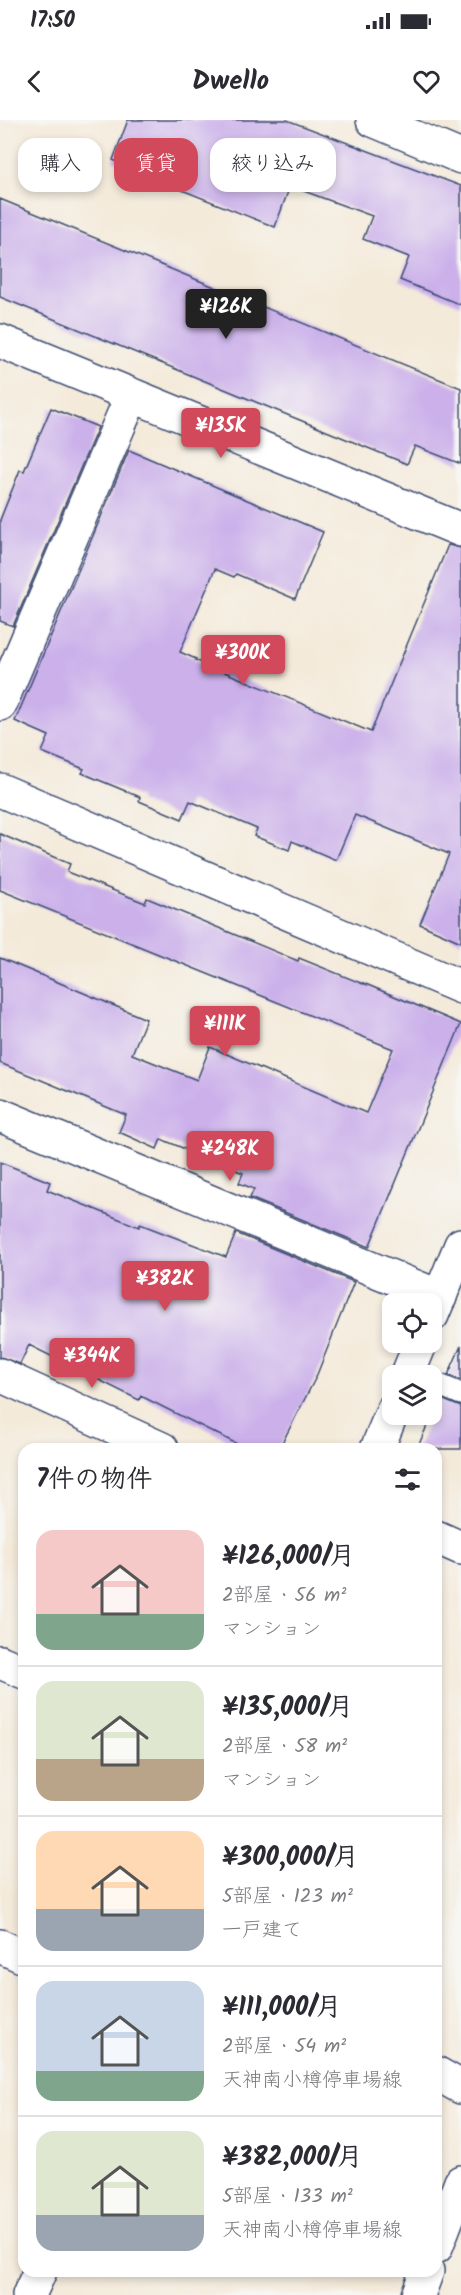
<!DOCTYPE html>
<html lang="ja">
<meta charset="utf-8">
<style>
body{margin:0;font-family:Kalam,"Klee One",sans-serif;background:#f7f7f7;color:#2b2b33;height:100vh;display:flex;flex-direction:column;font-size:22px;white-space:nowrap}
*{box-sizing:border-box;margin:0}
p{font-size:20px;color:#7c7c81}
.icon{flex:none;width:33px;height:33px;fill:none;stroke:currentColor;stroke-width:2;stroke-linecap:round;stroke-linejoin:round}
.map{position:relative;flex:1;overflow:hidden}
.side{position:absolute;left:18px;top:1323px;width:424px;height:834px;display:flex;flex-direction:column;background:#fff;border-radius:18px;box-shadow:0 3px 9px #0003}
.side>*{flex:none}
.banner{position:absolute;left:18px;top:18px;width:426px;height:54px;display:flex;gap:12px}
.buttons{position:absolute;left:382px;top:1173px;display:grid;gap:12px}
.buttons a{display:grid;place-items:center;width:60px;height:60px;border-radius:12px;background:#fff;box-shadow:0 3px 9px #0003;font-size:30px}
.price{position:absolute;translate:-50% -51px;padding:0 14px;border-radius:6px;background:#d1495b;color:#fff;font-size:20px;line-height:39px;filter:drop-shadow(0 2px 3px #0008)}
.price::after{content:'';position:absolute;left:50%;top:36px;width:18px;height:14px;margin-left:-9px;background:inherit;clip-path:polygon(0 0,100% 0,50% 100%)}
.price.active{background:#222;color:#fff}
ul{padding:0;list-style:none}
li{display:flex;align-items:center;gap:18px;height:150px;padding:0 18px}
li+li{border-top:2px solid #e1e1e2}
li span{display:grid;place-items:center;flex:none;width:168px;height:120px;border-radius:18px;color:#555}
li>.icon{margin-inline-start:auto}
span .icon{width:72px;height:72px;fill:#fffc;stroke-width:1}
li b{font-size:26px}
h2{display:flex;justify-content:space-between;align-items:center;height:72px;padding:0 18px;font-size:26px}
.chip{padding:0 21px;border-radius:18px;background:#fff;box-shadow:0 3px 9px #0003;font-size:21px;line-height:54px}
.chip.active{background:#d1495b;color:#fff}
.status{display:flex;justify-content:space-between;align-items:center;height:42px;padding:0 30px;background:#fff;direction:ltr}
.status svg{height:16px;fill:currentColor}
header{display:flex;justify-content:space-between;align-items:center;height:78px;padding:0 18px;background:#fff;font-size:27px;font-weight:600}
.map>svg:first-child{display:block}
.building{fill:#cbb0ea}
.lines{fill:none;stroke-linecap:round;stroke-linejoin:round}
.service-casing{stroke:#3c4b71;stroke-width:24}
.minor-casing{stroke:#3c4b71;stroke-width:36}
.secondary-casing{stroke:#3c4b71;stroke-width:36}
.service{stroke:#fff;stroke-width:21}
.minor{stroke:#fff;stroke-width:33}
.secondary{stroke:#fff;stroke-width:33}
</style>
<div class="status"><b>17:50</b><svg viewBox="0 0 49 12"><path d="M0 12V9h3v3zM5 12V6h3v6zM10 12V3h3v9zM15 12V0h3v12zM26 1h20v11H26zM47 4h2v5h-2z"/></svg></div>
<header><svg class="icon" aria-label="back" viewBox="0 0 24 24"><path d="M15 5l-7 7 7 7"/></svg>Dwello<svg class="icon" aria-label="heart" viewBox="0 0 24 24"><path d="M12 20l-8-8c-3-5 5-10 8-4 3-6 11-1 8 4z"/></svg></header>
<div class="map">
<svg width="461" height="2175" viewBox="0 0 461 2175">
<rect width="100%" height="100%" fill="#f6f6f2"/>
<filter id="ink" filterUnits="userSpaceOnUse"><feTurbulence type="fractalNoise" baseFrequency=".0167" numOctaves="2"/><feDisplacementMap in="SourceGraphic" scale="12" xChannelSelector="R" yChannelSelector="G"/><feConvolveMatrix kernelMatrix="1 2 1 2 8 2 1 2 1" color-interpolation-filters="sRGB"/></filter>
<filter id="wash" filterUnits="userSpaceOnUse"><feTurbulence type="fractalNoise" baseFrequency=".008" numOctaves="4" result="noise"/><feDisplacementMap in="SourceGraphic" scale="24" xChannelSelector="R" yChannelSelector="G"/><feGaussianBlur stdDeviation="1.35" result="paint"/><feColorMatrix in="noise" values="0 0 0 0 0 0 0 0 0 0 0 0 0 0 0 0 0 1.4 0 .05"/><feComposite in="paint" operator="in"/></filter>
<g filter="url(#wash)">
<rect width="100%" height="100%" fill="#f4eada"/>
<g id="blocks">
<!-- building -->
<path class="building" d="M 128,0 L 287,0 L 461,66 L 461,185 L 400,160 L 409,137 L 363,119 L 372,96 L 290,66 L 275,107 L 167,64 L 168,62 L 113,40 Z
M 0,79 L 461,268 L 461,344 L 415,326 L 407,344 L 0,177 Z
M 51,288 L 98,307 L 13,506 L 0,501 L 0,400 L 20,350 L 24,351 Z
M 129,330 L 323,412 L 295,479 L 236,454 L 234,457 L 215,449 L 180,532 L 196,539 L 195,540 L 371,612 L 448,425 L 461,428 L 461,822 L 420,804 L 449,734 L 355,695 L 336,740 L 292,721 L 289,730 L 254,716 L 257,709 L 190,681 L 182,699 L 139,681 L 140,677 L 82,653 L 84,649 L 42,632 L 49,616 L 15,601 Z
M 0,714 L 70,744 L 67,752 L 145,783 L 147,778 L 298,841 L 299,838 L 363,864 L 363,863 L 461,904 L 369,1127 L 250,1078 L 254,1069 L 239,1063 L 243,1053 L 161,1019 L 157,1029 L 119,1012 L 126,995 L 0,943 L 0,838 L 146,899 L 132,934 L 197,960 L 210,927 L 366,993 L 393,929 L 0,770 Z
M 0,1042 L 50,1062 L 47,1070 L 139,1107 L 140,1104 L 226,1137 L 236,1113 L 354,1162 L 316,1257 L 279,1329 L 247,1329 L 141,1276 L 139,1280 L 29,1225 L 20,1244 L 0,1237 Z
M 461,1226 L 461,1260 L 448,1255 Z
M 439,1278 L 461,1287 L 461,1329 L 417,1329 Z"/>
</g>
</g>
<g filter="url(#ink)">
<use href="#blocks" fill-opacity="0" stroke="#3c4b71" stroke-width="1.5"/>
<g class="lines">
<!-- service casing -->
<g class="service-casing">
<path id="service" d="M 432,1262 L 461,1274"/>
</g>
<!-- minor casing -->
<g class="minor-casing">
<path id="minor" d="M 373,0 L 461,37
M 0,221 L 461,410
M 0,584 L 132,275
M 0,670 L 461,867
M 0,995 L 440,1177
M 0,1255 L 162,1329
M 436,1417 L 461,1428
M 0,1542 L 24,1552
M 0,1826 L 24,1837
M 436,1953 L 461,1967
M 436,2127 L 461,2062
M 418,2175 L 427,2151"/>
</g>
<!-- secondary casing -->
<g class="secondary-casing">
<path id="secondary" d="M 432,1195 L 461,1125
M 407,1256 L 421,1222
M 377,1329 L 393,1290
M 29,2175 L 40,2151"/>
</g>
<!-- service -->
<use href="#service" class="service"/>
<!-- minor -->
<use href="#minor" class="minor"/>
<!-- secondary -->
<use href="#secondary" class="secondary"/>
</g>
</g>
</svg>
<div class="buttons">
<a><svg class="icon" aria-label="locate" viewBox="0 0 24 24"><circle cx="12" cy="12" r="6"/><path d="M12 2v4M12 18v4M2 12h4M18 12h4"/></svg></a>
<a><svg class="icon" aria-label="layers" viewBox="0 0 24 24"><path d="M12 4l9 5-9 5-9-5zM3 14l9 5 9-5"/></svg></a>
</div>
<b class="price active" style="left:226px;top:220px">¥126K</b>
<b class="price" style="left:221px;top:339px">¥135K</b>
<b class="price" style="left:243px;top:566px">¥300K</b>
<b class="price" style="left:225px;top:937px">¥111K</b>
<b class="price" style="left:230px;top:1062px">¥248K</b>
<b class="price" style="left:165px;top:1192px">¥382K</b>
<b class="price" style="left:92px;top:1269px">¥344K</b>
<div class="banner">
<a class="chip">購入</a>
<a class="chip active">賃貸</a>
<a class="chip">絞り込み</a>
</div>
<section class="side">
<h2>7件の物件<svg class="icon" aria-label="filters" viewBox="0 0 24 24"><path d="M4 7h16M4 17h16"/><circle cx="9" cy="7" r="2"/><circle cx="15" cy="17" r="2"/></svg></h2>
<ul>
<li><span style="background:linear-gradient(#f6c9c9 70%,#7fa58c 0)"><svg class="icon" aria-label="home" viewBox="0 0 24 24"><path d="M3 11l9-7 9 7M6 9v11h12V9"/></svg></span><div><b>¥126,000/月</b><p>2部屋 · 56 m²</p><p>マンション</p></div></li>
<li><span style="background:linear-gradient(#dfe7d0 65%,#b9a48a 0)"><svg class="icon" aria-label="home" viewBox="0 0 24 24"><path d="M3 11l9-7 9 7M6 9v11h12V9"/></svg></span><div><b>¥135,000/月</b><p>2部屋 · 58 m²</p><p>マンション</p></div></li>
<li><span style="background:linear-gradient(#ffd9b3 65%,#9aa5b1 0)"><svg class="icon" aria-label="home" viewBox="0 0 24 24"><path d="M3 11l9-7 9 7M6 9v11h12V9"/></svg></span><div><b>¥300,000/月</b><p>5部屋 · 123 m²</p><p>一戸建て</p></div></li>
<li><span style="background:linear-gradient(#c9d6e8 75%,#7fa58c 0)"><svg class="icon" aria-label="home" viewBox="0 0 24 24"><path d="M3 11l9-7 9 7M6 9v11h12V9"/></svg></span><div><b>¥111,000/月</b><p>2部屋 · 54 m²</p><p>天神南小樽停車場線</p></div></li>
<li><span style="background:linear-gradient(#dfe7d0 70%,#9aa5b1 0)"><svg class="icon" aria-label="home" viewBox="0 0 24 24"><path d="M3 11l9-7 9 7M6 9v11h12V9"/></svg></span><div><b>¥382,000/月</b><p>5部屋 · 133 m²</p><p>天神南小樽停車場線</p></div></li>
</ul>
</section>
</div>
